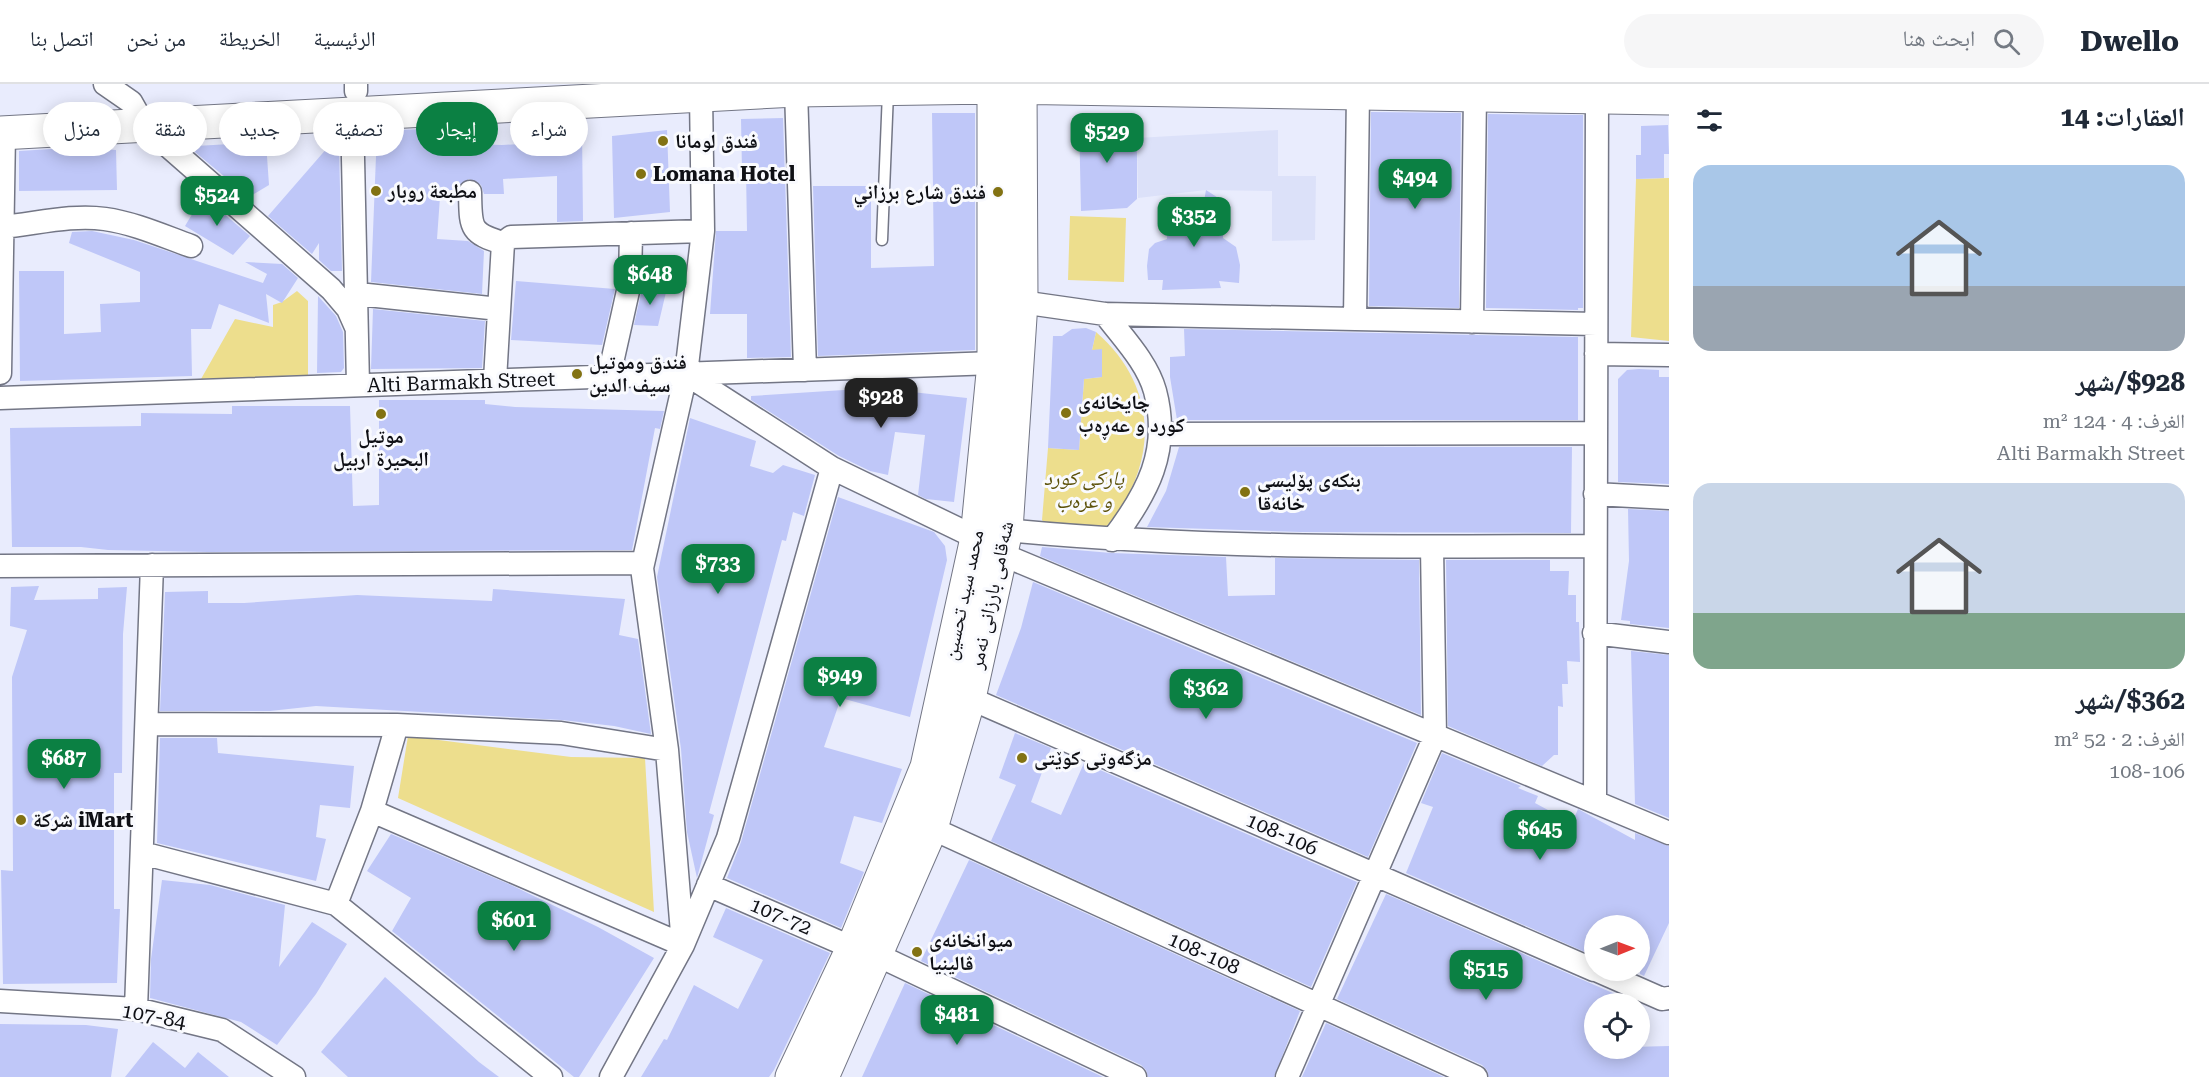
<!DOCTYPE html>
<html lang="ar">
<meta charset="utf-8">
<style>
body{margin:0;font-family:"Roboto Serif","Noto Naskh Arabic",serif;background:#f6f6f7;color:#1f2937;direction:rtl;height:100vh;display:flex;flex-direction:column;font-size:22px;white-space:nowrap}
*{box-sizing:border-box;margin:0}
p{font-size:20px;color:#747a83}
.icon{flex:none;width:33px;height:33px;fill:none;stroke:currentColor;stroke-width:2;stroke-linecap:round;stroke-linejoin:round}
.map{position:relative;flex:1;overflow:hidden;direction:ltr}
.drawer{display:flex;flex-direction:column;background:#fff;width:540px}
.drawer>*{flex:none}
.hud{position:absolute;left:18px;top:18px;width:570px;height:54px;direction:rtl;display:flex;gap:12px}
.needle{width:39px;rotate:89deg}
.tools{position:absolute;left:1584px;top:831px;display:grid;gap:12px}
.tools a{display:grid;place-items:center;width:66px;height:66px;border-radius:50%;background:#fff;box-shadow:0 3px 15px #0003;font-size:30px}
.price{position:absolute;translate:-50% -51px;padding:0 14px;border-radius:12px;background:#0b8043;color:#fff;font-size:20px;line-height:39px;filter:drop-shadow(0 2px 3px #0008)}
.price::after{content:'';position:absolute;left:50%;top:36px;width:18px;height:14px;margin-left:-9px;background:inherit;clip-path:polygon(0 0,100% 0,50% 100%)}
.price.current{background:#222;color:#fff}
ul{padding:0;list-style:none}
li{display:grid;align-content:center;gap:12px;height:318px;padding:0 24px}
li span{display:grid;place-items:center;height:186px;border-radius:18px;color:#555}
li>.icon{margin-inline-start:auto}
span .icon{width:108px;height:108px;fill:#fffc;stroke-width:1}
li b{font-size:26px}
h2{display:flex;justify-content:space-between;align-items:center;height:72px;padding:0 24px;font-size:26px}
.chip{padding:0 21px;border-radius:27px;background:#fff;box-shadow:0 3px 15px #0003;font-size:21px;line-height:54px}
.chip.current{background:#0b8043;color:#fff}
header{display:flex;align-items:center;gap:36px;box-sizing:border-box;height:84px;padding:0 30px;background:#fff;border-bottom:2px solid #e0e1e3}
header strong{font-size:28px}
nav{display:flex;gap:33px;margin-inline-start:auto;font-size:21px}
.search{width:420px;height:54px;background:#f6f6f7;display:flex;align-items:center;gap:15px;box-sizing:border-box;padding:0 21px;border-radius:33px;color:#747a83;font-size:22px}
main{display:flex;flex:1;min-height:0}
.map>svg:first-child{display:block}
.built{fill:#dce1f9}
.green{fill:#edde8d}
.building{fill:#bfc7f8}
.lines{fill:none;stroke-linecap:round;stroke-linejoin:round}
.service-casing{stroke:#737685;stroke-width:13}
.minor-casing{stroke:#737685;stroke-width:25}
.primary-casing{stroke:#737685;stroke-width:35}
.service{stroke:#fff;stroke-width:10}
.minor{stroke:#fff;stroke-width:22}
.primary{stroke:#fff;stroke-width:33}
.poi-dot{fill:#827213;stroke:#f9fafe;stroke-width:2}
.labels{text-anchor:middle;stroke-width:6;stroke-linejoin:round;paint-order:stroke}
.poi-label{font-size:20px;font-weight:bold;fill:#0f1015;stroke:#f9fafe;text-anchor:start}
.street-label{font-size:20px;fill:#0f1015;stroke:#f9fafe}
.park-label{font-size:20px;font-style:italic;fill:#5c5109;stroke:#f9fafe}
</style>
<header>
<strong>Dwello</strong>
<div class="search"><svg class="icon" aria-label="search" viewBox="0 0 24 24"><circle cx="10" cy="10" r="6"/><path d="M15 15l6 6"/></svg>ابحث هنا</div>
<nav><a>الرئيسية</a><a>الخريطة</a><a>من نحن</a><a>اتصل بنا</a></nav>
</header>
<main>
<section class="drawer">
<h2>العقارات: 14<svg class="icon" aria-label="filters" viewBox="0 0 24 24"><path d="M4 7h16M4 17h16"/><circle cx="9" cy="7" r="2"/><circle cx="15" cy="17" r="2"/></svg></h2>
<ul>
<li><span style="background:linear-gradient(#a9c7e8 65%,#9aa5b1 0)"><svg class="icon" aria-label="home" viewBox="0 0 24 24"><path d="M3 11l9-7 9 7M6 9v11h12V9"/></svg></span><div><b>$928/شهر</b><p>الغرف: 4 · 124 m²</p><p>Alti Barmakh Street</p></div></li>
<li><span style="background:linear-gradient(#c9d6e8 70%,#7fa58c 0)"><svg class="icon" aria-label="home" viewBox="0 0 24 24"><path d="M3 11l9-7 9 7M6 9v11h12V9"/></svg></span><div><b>$362/شهر</b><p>الغرف: 2 · 52 m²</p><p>108-106</p></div></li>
</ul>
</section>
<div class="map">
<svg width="1669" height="993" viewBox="0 0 1669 993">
<rect width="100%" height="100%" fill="#e9ecfd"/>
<!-- built -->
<path class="built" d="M 1278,46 L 1278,92 L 1316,92 L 1315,156 L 1272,157 L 1272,107 L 1206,106 L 1138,114 L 1137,54 Z"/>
<!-- green -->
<path class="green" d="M 1669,94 L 1669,257 L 1631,253 L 1636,95 Z
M 1070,132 L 1126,134 L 1124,198 L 1068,196 Z
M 297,207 L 308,217 L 308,291 L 201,295 L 235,235 L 273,243 L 273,221 L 282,218 Z
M 1096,248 C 1160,303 1159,383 1105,444 L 1049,445 L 1042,436 L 1048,364 L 1079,366 L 1084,295 L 1102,293 L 1102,266 L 1092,266 Z
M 408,652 L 571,673 L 645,674 L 654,828 L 398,714 Z"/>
<!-- building -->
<path class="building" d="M 1371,28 L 1461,29 L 1459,224 L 1369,222 Z
M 932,29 L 975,29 L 975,266 L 818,272 L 813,102 L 871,102 L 871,184 L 934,182 Z
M 1488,30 L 1583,31 L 1583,224 L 1578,224 L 1578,226 L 1486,224 Z
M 783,34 L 791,273 L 747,274 L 747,230 L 710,230 L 716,147 L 747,147 L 746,86 L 742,87 L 741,35 Z
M 1117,34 L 1129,41 L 1137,54 L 1137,115 L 1127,124 L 1081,127 L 1079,35 Z
M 1668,41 L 1669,70 L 1664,70 L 1664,94 L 1636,95 L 1636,71 L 1641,71 L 1641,42 Z
M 422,45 L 422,54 L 466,54 L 466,60 L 502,61 L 557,58 L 557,45 L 582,45 L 583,137 L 557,138 L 557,92 L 503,95 L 504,110 L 484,110 L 481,101 L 469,95 L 459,101 L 457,113 L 440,113 L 437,155 L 468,157 L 484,167 L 482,210 L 371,198 L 377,47 Z
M 667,46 L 670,128 L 614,134 L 612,52 Z
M 266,58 L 269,101 L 249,113 L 195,68 L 196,62 Z
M 83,63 L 116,66 L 117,106 L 19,107 L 19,67 Z
M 328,63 L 339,63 L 342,187 L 331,187 L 319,176 L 319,159 L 312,170 L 268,132 Z
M 1206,106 L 1223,117 L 1223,154 L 1236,163 L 1240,181 L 1239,199 L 1219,197 L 1221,204 L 1162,206 L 1163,196 L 1148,196 L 1147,182 L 1149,165 L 1155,159 L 1167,155 L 1166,116 L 1204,117 Z
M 203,112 L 250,152 L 233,171 L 185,142 Z
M 92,147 L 134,156 L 263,199 L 267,190 L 245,178 L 282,180 L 298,194 L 282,219 L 266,210 L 269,239 L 219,220 L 211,245 L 191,245 L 192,292 L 20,297 L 19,187 L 64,187 L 64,250 L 101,248 L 100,220 L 140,218 L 140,188 L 69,159 L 72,148 Z
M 516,197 L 615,205 L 602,261 L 511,256 Z
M 643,200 L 667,204 L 658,242 L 634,241 Z
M 318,212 L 336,232 L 343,248 L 344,284 L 341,288 L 317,289 Z
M 373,225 L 485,237 L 482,284 L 371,285 Z
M 1086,244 L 1096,248 L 1092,266 L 1102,265 L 1102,293 L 1084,295 L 1079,366 L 1048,364 L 1053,252 L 1062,252 L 1072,245 Z
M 1184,245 L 1578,253 L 1578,336 L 1177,336 L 1170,293 L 1170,273 L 1185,272 Z
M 1639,285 L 1659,286 L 1659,293 L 1669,293 L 1669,400 L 1618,398 L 1618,295 L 1627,286 Z
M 875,304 L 967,314 L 954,418 L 926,415 L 918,411 L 925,351 L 895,348 L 888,391 L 870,387 L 839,372 L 751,316 L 751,312 Z
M 379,316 L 485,316 L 485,320 L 515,323 L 664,327 L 660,345 L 655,344 L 632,466 L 208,468 L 108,466 L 81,463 L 12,463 L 10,344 L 141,342 L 141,329 L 232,330 L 232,322 L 350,322 L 353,422 L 379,421 Z
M 690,334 L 756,357 L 750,382 L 773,389 L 783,381 L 815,391 L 804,432 L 793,428 L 786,457 L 782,456 L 709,729 L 714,731 L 697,794 L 687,748 L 681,665 L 657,493 Z
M 1179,363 L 1572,363 L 1571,449 L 1301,448 L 1147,443 L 1166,407 Z
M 838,413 L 934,448 L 945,462 L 947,476 L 910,633 L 841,614 L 824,663 L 902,685 L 882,739 L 854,732 L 840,779 L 864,788 L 841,844 L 727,794 L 741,758 Z
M 1628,425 L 1669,427 L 1669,544 L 1630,540 L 1630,537 L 1621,536 L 1629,477 Z
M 1042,463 L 1111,469 L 1226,473 L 1228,512 L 1275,511 L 1275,474 L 1419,476 L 1421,631 L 1040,472 Z
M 1446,476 L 1550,476 L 1550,487 L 1569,487 L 1568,511 L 1576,511 L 1576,538 L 1579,538 L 1580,578 L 1567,577 L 1568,600 L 1562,600 L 1563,623 L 1558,622 L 1558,671 L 1554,671 L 1542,682 L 1448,642 Z
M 1033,498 L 1417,659 L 1368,773 L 996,611 L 1021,544 Z
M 39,502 L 34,516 L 98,515 L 98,504 L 127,503 L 123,550 L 122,689 L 114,689 L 114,825 L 120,825 L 117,899 L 3,900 L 1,786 L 13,787 L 12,593 L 27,546 L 10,542 L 11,503 Z
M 493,505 L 625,515 L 619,551 L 638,555 L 651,650 L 614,642 L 562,636 L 316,622 L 270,627 L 160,627 L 165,508 L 208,507 L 208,519 L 244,519 L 357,511 L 492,517 Z
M 1631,567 L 1669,571 L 1669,734 L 1635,720 Z
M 1015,649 L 1051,664 L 1031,718 L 1061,731 L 1084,679 L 1357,798 L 1311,903 L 991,757 L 1016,701 L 999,694 Z
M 160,654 L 217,654 L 218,669 L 354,682 L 350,724 L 320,721 L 316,753 L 326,755 L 316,797 L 157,759 Z
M 1442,669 L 1521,702 L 1518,704 L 1538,712 L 1535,719 L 1572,739 L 1578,725 L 1635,756 L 1635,749 L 1669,762 L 1669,839 L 1644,892 L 1640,890 L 1640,842 L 1594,842 L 1594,872 L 1406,789 L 1433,723 L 1421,719 Z
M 391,750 L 511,801 L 598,843 L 654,874 L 579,993 L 574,993 L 392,847 L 411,814 L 367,787 Z
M 969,776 L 1300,927 L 1274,993 L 1148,993 L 1146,986 L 1141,981 L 921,877 Z
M 162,796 L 210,801 L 285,821 L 279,883 L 312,838 L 347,860 L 316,910 L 277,961 L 241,938 L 150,914 L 151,875 Z
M 1386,810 L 1638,920 L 1594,920 L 1594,964 L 1669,962 L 1669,993 L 1489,993 L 1487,986 L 1482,981 L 1337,915 Z
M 726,824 L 830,869 L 774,986 L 769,993 L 641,993 L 664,955 L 667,956 L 694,901 L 738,925 L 763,876 L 713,853 Z
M 385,893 L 479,978 L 499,993 L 348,993 L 321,968 Z
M 905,899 L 1103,993 L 862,993 Z
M 1326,939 L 1444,993 L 1302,993 Z
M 0,940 L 86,941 L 118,945 L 111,993 L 0,993 Z
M 153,958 L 185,984 L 198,968 L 229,993 L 125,993 Z"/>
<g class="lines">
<!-- service casing -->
<g class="service-casing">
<path id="service" d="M 882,156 L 888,8"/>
</g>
<!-- minor casing -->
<g class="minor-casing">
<path id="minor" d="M 105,0 L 131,18 L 144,41 L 331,205 L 348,225 L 356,243
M 796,6 L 805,286
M 356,7 L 356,0
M 352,29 L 358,301
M 470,108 C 471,142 468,149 503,159
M 2,143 C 35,140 72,130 105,135 C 134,139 163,152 191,162
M 358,210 L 499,225
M 1021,218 L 1105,230 L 1596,240
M 1105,230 C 1122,253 1147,278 1155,307 C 1171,367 1147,410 1112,456
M 1355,235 L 1358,9
M 1472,238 L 1475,11
M 1596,270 L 1669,271
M 0,289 L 4,49
M 686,290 L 832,384 L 977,454
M 609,292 L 630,198 L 631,149
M 495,296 L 503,159 L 511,153 L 703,147
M 0,314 L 994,279
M 1161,350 L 1595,349
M 1595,410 L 1669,414
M 1006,446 C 1202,465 1399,463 1595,462
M 1001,470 L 1669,749
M 0,482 L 643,479
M 1594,549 L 1669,558
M 969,614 L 1594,886
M 147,640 L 397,641 L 561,649 L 667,666
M 1595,718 L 1597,13
M 372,727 L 683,861 L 667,666 L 642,484 L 686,290 L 703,147 L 701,11
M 931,744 L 1476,993
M 142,769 L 336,820 L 551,993
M 708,801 L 853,864
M 336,820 L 372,727 L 397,641
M 877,871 L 1135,993
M 1596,886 L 1662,915 L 1669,914
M 0,917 L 136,925 L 222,946 L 294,993
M 136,925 L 152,481
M 611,993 L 683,861 L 728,754 L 832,384
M 1287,993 L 1435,652 L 1432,463"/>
</g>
<!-- primary casing -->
<g class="primary-casing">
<path id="primary" d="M 0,49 L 796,6 L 994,3 L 1669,14
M 792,993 L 853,864 L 927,683 L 977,454 L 994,279 L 994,0
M 822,993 L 931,744 L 969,614 L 1006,446 L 1021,218 L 1020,0"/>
</g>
<!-- service -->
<use href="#service" class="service"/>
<!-- minor -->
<use href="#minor" class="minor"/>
<!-- primary -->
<use href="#primary" class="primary"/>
</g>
<!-- markers -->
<g class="poi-dot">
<circle cx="663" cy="57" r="6"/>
<circle cx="641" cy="90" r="6"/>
<circle cx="376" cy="107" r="6"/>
<circle cx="998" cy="108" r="6"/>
<circle cx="577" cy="290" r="6"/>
<circle cx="1066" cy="329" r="6"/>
<circle cx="381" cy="330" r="6"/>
<circle cx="1245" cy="408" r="6"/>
<circle cx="1022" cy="674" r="6"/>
<circle cx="21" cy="736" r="6"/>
<circle cx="917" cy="868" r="6"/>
</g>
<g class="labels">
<!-- poi labels -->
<g class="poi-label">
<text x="675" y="64">فندق لومانا</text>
<text x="653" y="97">Lomana Hotel</text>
<text x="388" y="114">مطبعة روبار</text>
<text x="986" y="115" text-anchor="end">فندق شارع برزاني</text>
<text x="589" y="285">فندق وموتيل<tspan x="589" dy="23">سيف الدين</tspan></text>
<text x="1078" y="325">چایخانەی<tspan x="1078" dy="23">کورد و عەڕەب</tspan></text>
<text x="381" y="359" text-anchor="middle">موتيل<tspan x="381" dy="23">البحيرة اربيل</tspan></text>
<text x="1257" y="403">بنکەی پۆلیسی<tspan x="1257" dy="23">خانەقا</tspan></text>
<text x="1034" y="681">مزگەوتی کوێتی</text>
<text x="33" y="743">شركة iMart</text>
<text x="929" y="863">میوانخانەی<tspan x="929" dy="23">ڤالینیا</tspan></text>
</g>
<!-- street labels -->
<g class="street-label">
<text transform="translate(461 298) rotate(-2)" y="7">Alti Barmakh Street</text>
<text transform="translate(963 511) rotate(-78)" y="7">محمد سید تحسین</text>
<text transform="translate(991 511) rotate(-78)" y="7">شەقامی بارزانی نەمر</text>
<text transform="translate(1282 750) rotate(24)" y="7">108-106</text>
<text transform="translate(781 832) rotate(23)" y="7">107-72</text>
<text transform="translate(1204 869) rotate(24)" y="7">108-108</text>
<text transform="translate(154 932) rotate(11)" y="7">107-84</text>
</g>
<!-- park labels -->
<g class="park-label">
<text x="1084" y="401">پاركی كورد<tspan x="1084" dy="23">و عرەب</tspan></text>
</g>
</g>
</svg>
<div class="tools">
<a><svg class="needle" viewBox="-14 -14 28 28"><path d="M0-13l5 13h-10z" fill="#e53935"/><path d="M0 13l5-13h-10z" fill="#747a83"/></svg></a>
<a><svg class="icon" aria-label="locate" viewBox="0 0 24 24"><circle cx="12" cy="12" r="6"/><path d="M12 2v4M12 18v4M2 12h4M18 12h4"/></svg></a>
</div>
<b class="price" style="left:1107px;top:80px">$529</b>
<b class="price" style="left:1415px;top:126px">$494</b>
<b class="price" style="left:217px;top:143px">$524</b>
<b class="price" style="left:1194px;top:164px">$352</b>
<b class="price" style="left:650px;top:222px">$648</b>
<b class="price current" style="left:881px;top:345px">$928</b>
<b class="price" style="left:718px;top:511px">$733</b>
<b class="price" style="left:840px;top:624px">$949</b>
<b class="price" style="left:1206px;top:636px">$362</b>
<b class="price" style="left:64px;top:706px">$687</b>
<b class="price" style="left:1540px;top:777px">$645</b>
<b class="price" style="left:514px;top:868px">$601</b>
<b class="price" style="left:1486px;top:917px">$515</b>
<b class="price" style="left:957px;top:962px">$481</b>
<div class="hud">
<a class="chip">شراء</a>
<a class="chip current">إيجار</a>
<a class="chip">تصفية</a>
<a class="chip">جديد</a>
<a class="chip">شقة</a>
<a class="chip">منزل</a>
</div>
</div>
</main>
